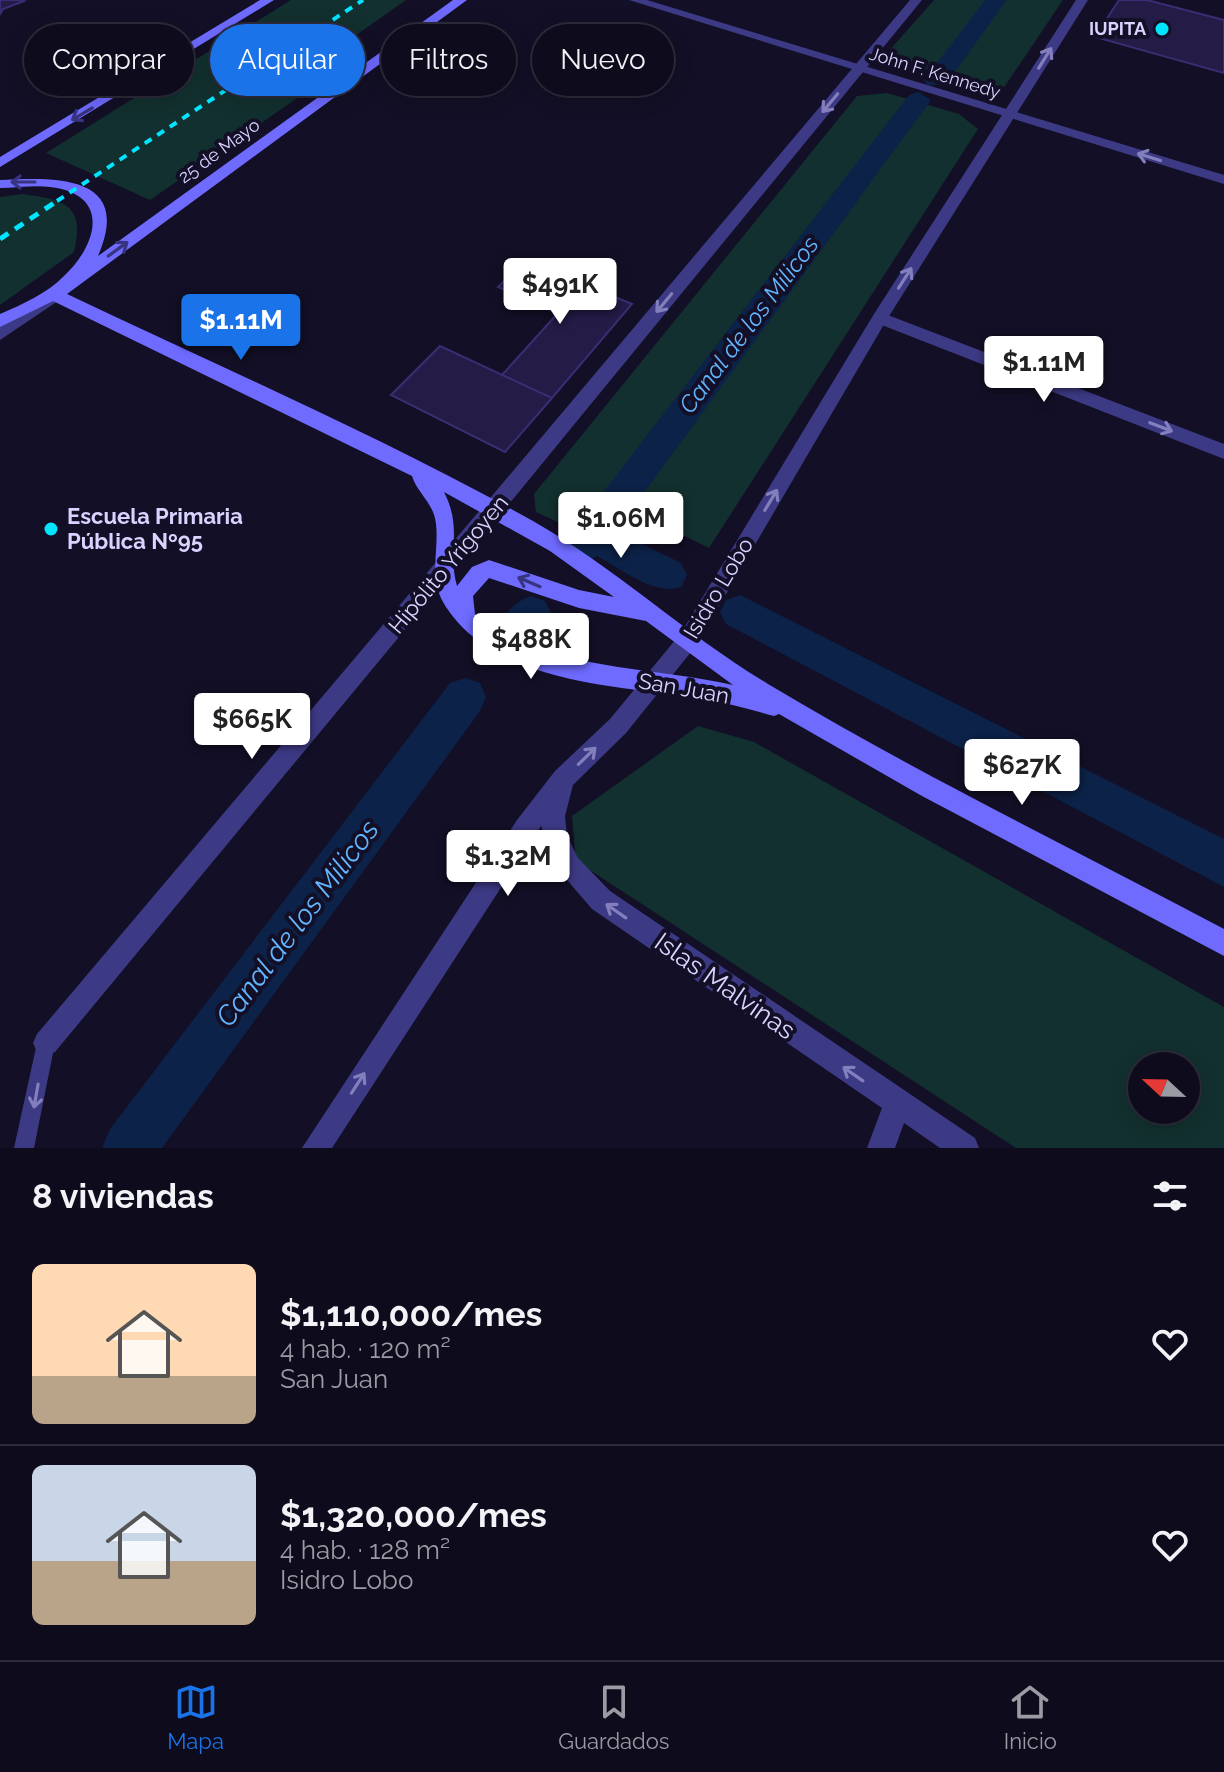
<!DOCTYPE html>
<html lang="es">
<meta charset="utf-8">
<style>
body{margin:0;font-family:Raleway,sans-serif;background:#171425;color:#f1f3f6;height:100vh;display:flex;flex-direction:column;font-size:30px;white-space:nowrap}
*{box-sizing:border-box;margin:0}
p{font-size:26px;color:#9b9ba3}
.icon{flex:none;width:44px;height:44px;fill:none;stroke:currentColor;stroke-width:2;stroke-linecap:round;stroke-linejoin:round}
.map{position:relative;height:1148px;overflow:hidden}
.side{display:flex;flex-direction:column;background:#0e0b1c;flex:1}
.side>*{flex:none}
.top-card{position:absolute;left:24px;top:24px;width:800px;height:72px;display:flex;gap:16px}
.needle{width:52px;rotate:292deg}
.buttons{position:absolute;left:1128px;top:1052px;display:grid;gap:16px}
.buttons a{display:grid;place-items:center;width:72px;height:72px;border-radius:50%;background:#0e0b1c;box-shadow:0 4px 20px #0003,0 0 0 2px #2e2b3b;font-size:40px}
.price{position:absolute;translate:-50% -68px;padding:0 18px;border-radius:8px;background:#fff;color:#222;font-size:26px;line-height:52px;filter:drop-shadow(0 2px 4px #0008)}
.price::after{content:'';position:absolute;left:50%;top:48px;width:24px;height:18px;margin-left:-12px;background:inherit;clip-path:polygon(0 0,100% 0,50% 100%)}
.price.current{background:#1a73e8;color:#fff}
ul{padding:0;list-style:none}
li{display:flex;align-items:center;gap:24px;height:200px;padding:0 32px}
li+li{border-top:2px solid #2e2b3b}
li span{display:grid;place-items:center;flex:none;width:224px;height:160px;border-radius:12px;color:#555}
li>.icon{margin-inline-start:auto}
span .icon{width:96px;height:96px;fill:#fffc;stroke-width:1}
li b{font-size:34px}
h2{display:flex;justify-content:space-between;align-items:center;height:96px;padding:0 32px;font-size:34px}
.chip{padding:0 28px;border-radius:36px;background:#0e0b1c;box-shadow:0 4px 20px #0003,0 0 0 2px #2e2b3b;font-size:28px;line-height:72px}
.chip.current{background:#1a73e8;color:#fff}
.tabs{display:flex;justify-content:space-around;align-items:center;height:112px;border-top:2px solid #2e2b3b;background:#0e0b1c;font-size:22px;color:#9b9ba3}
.tabs a{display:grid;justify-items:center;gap:4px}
.tabs .current{color:#1a73e8}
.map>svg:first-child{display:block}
.green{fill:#12302f;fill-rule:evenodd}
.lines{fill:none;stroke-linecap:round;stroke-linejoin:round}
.canal{fill:#0c2248;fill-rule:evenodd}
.building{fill:#241b47;stroke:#3b2d73;stroke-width:2}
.service{fill:#3d3a85;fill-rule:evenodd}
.minor{fill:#3d3a85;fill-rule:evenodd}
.tertiary{fill:#3d3a85;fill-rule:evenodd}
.secondary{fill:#6f6bff;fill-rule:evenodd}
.rail-far1{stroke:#00e5ff;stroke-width:4;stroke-dasharray:8 7;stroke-linecap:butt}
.rail{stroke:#00e5ff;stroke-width:5;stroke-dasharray:10 8;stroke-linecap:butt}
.oneway{stroke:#837fbc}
.oneway2{stroke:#38347d}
.poi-dot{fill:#00e5ff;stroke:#130f26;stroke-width:3}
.labels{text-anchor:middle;stroke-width:8;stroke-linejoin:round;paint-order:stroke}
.far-poi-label{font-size:18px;font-weight:bold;fill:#d9d4ff;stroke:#130f26;text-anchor:end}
.far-street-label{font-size:18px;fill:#d9d4ff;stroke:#130f26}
.poi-label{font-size:22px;font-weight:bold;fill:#d9d4ff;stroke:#130f26;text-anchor:start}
.street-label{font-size:22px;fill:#d9d4ff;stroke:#130f26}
.water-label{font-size:24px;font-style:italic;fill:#62b6ff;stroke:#130f26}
.near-street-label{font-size:26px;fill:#d9d4ff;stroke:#130f26}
.near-water-label{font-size:28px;font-style:italic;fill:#62b6ff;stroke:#130f26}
</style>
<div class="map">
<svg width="1224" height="1148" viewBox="0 0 1224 1148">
<rect width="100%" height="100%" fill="#130f26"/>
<!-- green -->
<path class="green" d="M 291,0 L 406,0 L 342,45 L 351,61 L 150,200 L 46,153 Z
M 934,0 L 1063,0 L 1003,89 L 889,60 L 887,53 Z
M 887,93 L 959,114 L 978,129 L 709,548 L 612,500 L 585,535 L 536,512 L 534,494 L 857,96 Z
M 23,194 C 66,200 85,205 74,252 L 0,305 L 0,197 Z
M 698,726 L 754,742 L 1224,1007 L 1224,1148 L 1016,1148 L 576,861 L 572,816 ZM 1142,1066 L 1186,1066 L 1186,1110 L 1142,1110 Z"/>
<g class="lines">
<!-- canal -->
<path class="canal" d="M 985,0 L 1007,0 L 945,85 L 927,85 L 924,80 Z
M 918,92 L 931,100 L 616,531 L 681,563 L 687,575 L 681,587 C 654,596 621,569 597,556 L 581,565 L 568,560 L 562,549 L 568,538 L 909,95 Z
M 740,595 L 1224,839 L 1224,887 L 726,624 L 720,612 L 726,600 Z
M 531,596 L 545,601 L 551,613 C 543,630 535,640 518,647 L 504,641 L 498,629 C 506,612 514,602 531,596 Z
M 465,678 L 480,683 L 486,697 L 480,711 L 162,1148 L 102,1148 L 110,1129 L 450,683 Z"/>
</g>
<!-- building -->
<path class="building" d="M 0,0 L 21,0 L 24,1 L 3,9 L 0,14 Z
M 1119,0 L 1147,0 L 1224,20 L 1224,73 L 1095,37 Z
M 526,260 L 632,304 L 552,398 L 502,375 L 558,313 L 498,287 Z
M 440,346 L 552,398 L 505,452 L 391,395 Z"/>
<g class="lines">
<!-- service -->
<path class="service" d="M 46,1034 L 53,1036 L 55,1043 L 34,1148 L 14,1148 L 37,1043 L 39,1036 Z"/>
<!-- minor -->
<path class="minor" d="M 629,0 L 647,0 L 1224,175 L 1224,184 Z
M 52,292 L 58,293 L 58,301 L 0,340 L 0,326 Z
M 880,312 L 1224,444 L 1224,459 L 874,322 L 872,318 Z
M 493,501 L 500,503 L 503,509 L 500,515 L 55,1052 L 46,1056 L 37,1052 L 33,1043 L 37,1034 L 486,503 Z
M 688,631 L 695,633 L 698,640 L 695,647 L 626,733 L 573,785 L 565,816 L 567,836 L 578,858 L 610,891 L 975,1138 L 979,1148 L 940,1148 L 904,1123 L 895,1148 L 867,1148 L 882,1108 L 592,909 L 555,866 L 541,826 L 332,1148 L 302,1148 L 517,820 L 555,771 L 610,719 L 681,633 Z"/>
<!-- tertiary -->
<path class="tertiary" d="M 910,0 L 922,0 L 500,515 L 486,515 L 483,509 L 486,503 Z
M 1076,0 L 1088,0 L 886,321 L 695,647 L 688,649 L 681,647 L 678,640 L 681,633 L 874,314 Z"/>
<!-- secondary -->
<path class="secondary" d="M 260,0 L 274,0 L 0,167 L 0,157 Z
M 453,0 L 467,0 L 67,294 C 223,368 382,437 533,521 C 616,568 686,635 768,684 C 916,773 1072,848 1224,929 L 1224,956 L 922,796 L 779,714 L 774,716 C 752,710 731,704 709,700 C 623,685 492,686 443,602 C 429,576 439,550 436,524 C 434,503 417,493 412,476 L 53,301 L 0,327 L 0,314 C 23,304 46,294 64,276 C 98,244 111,194 50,187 C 34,185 16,188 0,188 L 0,180 C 57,177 133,175 98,256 ZM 444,492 L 550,551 L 614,597 L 579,590 L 489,560 L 472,567 L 457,586 C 447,551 463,529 444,492 ZM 489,578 L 579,608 L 646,621 L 733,685 C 645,665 550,672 475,614 L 473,596 Z"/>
<!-- rail-far1 -->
<path class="rail-far1" d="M 57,201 L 363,0"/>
<!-- rail -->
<path class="rail" d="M 0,239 L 60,199"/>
</g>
<!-- one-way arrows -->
<defs><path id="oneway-shaft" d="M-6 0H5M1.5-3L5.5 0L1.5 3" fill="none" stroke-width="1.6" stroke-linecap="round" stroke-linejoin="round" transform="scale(2)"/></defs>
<g class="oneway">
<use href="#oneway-shaft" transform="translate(1045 58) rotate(-58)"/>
<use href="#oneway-shaft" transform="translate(830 103) rotate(130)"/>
<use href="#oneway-shaft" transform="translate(1149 157) rotate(-163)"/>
<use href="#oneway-shaft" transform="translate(905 278) rotate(-57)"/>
<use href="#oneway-shaft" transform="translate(664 303) rotate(130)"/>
<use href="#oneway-shaft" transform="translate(1161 427) rotate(21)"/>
<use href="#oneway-shaft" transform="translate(771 500) rotate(-59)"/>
<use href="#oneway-shaft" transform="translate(587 756) rotate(-44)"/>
<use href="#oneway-shaft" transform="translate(616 911) rotate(-145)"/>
<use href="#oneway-shaft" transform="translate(853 1074) rotate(-145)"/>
<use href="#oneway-shaft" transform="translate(358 1083) rotate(-57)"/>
<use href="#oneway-shaft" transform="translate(36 1096) rotate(100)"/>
</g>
<g class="oneway2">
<use href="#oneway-shaft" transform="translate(82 114) rotate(149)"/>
<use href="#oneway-shaft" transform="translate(23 182) rotate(180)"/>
<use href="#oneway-shaft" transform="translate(118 249) rotate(-36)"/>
<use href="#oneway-shaft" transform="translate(529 582) rotate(-157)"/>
</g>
<!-- markers -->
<g class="poi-dot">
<circle cx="1162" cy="29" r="8"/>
<circle cx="51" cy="529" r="8"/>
</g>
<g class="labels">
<!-- far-poi labels -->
<g class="far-poi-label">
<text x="1146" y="35">IUPITA</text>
</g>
<!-- far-street labels -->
<g class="far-street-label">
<text transform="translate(935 73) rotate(17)" y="6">John F. Kennedy</text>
<text transform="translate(219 151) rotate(-36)" y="6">25 de Mayo</text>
</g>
<!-- poi labels -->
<g class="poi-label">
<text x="67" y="524">Escuela Primaria<tspan x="67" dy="25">Pública Nº95</tspan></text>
</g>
<!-- street labels -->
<g class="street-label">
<text transform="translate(448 564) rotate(-50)" y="8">Hipólito Yrigoyen</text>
<text transform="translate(718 588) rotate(-59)" y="8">Isidro Lobo</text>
<text transform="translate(684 688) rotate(10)" y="8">San Juan</text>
</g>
<!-- water labels -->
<g class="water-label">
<text transform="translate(749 325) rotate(-53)" y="8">Canal de los Milicos</text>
</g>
<!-- near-street labels -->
<g class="near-street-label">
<text transform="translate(725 986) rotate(35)" y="9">Islas Malvinas</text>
</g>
<!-- near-water labels -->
<g class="near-water-label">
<text transform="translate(297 923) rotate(-53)" y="10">Canal de los Milicos</text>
</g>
</g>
</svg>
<div class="buttons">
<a><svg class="needle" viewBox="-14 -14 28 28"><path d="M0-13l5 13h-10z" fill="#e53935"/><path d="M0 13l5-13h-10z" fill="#9b9ba3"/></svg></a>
</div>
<b class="price" style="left:560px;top:326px">$491K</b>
<b class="price current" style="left:241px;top:362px">$1.11M</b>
<b class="price" style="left:1044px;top:404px">$1.11M</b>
<b class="price" style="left:621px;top:560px">$1.06M</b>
<b class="price" style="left:531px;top:681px">$488K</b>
<b class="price" style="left:252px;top:761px">$665K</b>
<b class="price" style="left:1022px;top:807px">$627K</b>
<b class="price" style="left:508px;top:898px">$1.32M</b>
<div class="top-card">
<a class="chip">Comprar</a>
<a class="chip current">Alquilar</a>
<a class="chip">Filtros</a>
<a class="chip">Nuevo</a>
</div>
</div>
<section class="side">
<h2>8 viviendas<svg class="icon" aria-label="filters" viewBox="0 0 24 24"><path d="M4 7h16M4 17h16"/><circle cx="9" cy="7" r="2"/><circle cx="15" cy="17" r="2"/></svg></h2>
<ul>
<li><span style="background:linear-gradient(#ffd9b3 70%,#b9a48a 0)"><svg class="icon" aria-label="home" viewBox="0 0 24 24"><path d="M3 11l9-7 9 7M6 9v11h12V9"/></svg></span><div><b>$1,110,000/mes</b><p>4 hab. · 120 m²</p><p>San Juan</p></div><svg class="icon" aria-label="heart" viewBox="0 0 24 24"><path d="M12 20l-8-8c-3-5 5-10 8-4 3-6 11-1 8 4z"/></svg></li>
<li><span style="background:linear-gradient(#c9d6e8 60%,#b9a48a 0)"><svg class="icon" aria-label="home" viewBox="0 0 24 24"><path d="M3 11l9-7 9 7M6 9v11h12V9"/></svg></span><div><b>$1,320,000/mes</b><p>4 hab. · 128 m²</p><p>Isidro Lobo</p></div><svg class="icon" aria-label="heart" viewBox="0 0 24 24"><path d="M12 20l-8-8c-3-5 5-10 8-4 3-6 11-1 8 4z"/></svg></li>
</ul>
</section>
<nav class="tabs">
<a class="current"><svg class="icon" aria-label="map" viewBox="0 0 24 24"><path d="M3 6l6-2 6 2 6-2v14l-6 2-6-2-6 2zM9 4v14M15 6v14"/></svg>Mapa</a>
<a><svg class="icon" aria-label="saved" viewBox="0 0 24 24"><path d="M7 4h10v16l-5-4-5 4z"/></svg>Guardados</a>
<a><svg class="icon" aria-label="home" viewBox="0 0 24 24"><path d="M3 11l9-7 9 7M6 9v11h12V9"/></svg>Inicio</a>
</nav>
